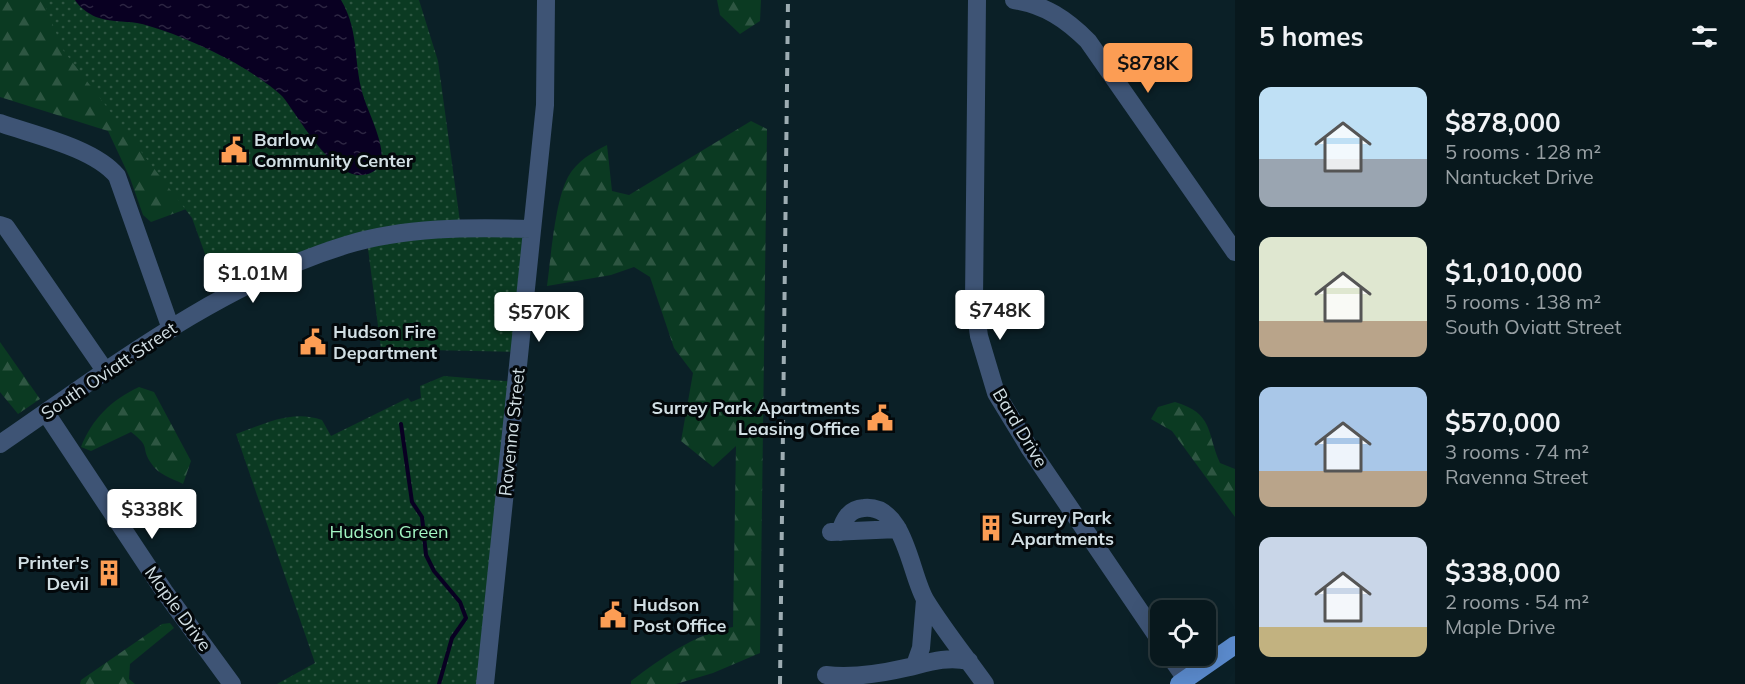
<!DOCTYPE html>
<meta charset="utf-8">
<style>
body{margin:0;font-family:Mulish,sans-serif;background:#112126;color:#f1f3f6;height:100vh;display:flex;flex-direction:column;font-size:22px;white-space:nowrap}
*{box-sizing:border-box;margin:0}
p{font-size:20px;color:#98a0a4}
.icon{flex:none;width:33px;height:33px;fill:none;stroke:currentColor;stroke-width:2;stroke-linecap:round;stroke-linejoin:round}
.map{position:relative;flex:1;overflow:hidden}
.drawer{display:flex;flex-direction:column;background:#08181d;width:510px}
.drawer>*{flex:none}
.fabs{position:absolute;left:1150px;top:600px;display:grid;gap:12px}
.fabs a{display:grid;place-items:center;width:66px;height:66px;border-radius:12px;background:#08181d;box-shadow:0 6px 24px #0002,0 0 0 2px #29373b;font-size:30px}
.price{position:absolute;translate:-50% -51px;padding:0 14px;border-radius:6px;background:#fff;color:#222;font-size:20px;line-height:39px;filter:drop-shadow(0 2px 3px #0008)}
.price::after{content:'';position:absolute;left:50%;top:36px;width:18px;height:14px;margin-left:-9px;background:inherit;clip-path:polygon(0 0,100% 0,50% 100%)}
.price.selected{background:#fc9d54;color:#111}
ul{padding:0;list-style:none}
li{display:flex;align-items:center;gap:18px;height:150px;padding:0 24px}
li span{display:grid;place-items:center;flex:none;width:168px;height:120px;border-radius:12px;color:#555}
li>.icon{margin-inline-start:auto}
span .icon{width:72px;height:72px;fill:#fffc;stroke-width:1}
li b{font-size:26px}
h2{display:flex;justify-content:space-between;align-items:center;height:72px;padding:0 24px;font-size:26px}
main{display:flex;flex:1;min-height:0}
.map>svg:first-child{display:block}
.forest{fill:url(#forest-firs)}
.park{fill:url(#park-dots)}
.water{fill:url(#water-ripples)}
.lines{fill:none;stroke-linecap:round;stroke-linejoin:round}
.stream{stroke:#090022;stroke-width:4}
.minor{stroke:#3e5475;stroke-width:18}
.major{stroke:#5b8bce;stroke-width:18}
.rail{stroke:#9dacb2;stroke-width:4;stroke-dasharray:8 8;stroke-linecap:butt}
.labels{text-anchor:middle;stroke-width:6;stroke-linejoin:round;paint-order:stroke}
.poi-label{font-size:18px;font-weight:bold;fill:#d1dee3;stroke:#03080b;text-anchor:start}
.street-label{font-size:18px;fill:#d1dee3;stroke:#03080b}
.park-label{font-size:18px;fill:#a2f4c2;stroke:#03080b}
</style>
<main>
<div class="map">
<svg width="1235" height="684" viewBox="0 0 1235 684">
<defs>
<pattern id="forest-firs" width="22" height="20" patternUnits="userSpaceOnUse" patternTransform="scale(1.5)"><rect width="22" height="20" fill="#0b3a22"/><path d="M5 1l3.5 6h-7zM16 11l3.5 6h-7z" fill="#2e5642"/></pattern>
<pattern id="park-dots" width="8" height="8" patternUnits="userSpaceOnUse" patternTransform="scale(1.5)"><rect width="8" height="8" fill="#0b3a22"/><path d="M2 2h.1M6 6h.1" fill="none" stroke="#2e5642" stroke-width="1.8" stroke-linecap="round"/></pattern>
<pattern id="water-ripples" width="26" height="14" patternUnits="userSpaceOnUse" patternTransform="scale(1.5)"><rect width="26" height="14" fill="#090022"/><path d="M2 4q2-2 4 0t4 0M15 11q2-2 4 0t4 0" fill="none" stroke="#2c2542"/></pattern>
</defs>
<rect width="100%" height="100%" fill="#0b2027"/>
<!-- forest -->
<path class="forest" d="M 0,0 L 66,0 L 189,208 L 151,222 L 143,215 L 130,178 L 108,131 L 0,97 Z
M 717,0 L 761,0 L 760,21 L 740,34 L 720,15 Z
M 751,121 L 767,129 L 760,653 L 713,673 L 676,684 L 631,684 L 631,681 C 662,658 694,634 733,627 L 736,446 L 713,467 L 681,441 L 693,373 L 674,348 L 650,277 L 634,267 L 611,275 L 547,286 C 551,257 555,201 568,177 C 577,161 591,153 607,145 L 612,191 L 629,195 Z
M 0,342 L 40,399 L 18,414 L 0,392 Z
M 139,387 L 154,392 L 191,461 L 183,484 C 172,478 158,475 151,463 C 140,447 152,448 131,432 L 91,451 L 81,447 C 92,419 111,400 139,387 Z
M 1175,402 C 1214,414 1206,431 1220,463 L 1235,469 L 1235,517 L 1172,431 L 1151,419 L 1158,407 Z
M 170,623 L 174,628 L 130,664 L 129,679 L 135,684 L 80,684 L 81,680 L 162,624 Z"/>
<!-- park -->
<path class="park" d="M 43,0 L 419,0 L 438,61 L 461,229 L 531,229 L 520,352 L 381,349 L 367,241 L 222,301 L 192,218 L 63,50 Z
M 444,376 L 517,382 L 485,684 L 277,684 L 315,663 L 236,434 C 264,424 292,409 322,420 L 331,436 L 408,398 L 411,402 L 421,398 L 420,386 Z"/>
<!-- water -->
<path class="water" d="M 75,0 L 341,0 C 361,34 352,65 365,101 C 370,116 391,157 377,169 C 341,198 300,117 282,96 C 274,88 263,81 253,74 C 227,56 168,29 137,23 C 124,21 109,22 96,17 C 89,14 79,7 75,0 Z"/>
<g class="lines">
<!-- stream -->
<path class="stream" d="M 401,424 L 412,502 L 422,517 L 426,555 L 434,571 L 460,602 L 466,618 L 452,638 L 439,684"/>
<!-- minor -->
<path class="minor" d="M 977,0 L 974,301 L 979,336 L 996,393 L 1030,449 L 1161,642
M 1014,0 C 1045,5 1066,19 1088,41 L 1235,252
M 0,123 C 34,135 94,148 117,176 L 171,329
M 0,225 L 6,227 L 106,372
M 46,413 L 164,591 L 232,684
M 0,444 C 108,370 219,284 346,245 C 404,227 470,227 531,229
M 831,532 L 898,529
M 840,532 C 844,519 849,509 864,508 C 906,504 910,576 926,601 C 944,630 965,656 985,684
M 1170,656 L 1186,679
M 915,665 L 921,648 L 925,600
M 826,675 C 853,678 879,674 905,668 C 927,663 945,656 969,661
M 485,684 L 545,105 L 546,0"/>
<!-- major -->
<path class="major" d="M 1179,684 L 1235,645"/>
<!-- rail -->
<path class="rail" d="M 780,684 L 788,0"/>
</g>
<!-- icons -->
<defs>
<g id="civic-bare" transform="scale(2.07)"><path d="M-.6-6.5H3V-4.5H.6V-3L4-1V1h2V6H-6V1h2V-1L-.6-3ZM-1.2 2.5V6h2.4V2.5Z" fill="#fc9d54" stroke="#03080b" stroke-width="2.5" paint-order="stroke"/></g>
<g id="building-bare" transform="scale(2.07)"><path d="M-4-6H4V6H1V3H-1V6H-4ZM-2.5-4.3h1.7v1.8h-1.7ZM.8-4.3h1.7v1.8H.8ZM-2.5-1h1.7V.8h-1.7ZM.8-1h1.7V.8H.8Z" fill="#fc9d54" stroke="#03080b" stroke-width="2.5" paint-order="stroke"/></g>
</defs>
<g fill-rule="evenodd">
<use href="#civic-bare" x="234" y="150"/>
<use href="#civic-bare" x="313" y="342"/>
<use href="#civic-bare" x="880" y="418"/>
<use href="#building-bare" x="991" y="528"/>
<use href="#building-bare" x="109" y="573"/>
<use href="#civic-bare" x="613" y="615"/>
</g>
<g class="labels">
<!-- poi labels -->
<g class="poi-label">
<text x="254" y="146">Barlow<tspan x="254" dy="21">Community Center</tspan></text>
<text x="333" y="338">Hudson Fire<tspan x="333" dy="21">Department</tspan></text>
<text x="860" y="414" text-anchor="end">Surrey Park Apartments<tspan x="860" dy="21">Leasing Office</tspan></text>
<text x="1011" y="524">Surrey Park<tspan x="1011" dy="21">Apartments</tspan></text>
<text x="89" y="569" text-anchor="end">Printer's<tspan x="89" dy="21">Devil</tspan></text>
<text x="633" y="611">Hudson<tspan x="633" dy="21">Post Office</tspan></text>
</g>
<!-- street labels -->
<g class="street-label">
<text transform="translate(109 371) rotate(-34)" y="6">South Oviatt Street</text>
<text transform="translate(1020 428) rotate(59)" y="6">Bard Drive</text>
<text transform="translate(512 432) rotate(-84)" y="6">Ravenna Street</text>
<text transform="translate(178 609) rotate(54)" y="6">Maple Drive</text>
</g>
<!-- park labels -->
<g class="park-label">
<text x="389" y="538">Hudson Green</text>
</g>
</g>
</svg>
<div class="fabs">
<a><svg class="icon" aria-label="locate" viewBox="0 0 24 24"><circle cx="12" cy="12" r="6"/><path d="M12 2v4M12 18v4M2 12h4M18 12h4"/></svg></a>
</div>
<b class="price selected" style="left:1148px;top:94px">$878K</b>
<b class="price" style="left:253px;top:304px">$1.01M</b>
<b class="price" style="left:1000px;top:341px">$748K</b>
<b class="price" style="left:539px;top:343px">$570K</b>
<b class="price" style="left:152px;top:540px">$338K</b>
</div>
<section class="drawer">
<h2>5 homes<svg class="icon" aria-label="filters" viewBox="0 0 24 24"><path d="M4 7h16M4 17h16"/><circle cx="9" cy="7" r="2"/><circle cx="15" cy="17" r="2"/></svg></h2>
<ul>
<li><span style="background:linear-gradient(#bfe0f5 60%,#9aa5b1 0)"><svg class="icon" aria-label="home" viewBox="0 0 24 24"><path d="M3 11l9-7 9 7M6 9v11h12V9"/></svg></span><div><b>$878,000</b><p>5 rooms · 128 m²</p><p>Nantucket Drive</p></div></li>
<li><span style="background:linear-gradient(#dfe7d0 70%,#b9a48a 0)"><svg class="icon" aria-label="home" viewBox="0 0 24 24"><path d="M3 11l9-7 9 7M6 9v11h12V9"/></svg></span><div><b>$1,010,000</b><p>5 rooms · 138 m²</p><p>South Oviatt Street</p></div></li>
<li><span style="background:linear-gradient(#a9c7e8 70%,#b9a48a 0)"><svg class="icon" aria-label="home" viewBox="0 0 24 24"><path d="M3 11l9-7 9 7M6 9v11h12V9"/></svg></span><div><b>$570,000</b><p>3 rooms · 74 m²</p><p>Ravenna Street</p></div></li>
<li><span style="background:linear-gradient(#c9d6e8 75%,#c2b280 0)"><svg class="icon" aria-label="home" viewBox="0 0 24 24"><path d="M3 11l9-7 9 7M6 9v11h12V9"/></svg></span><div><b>$338,000</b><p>2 rooms · 54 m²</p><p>Maple Drive</p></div></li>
</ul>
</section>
</main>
